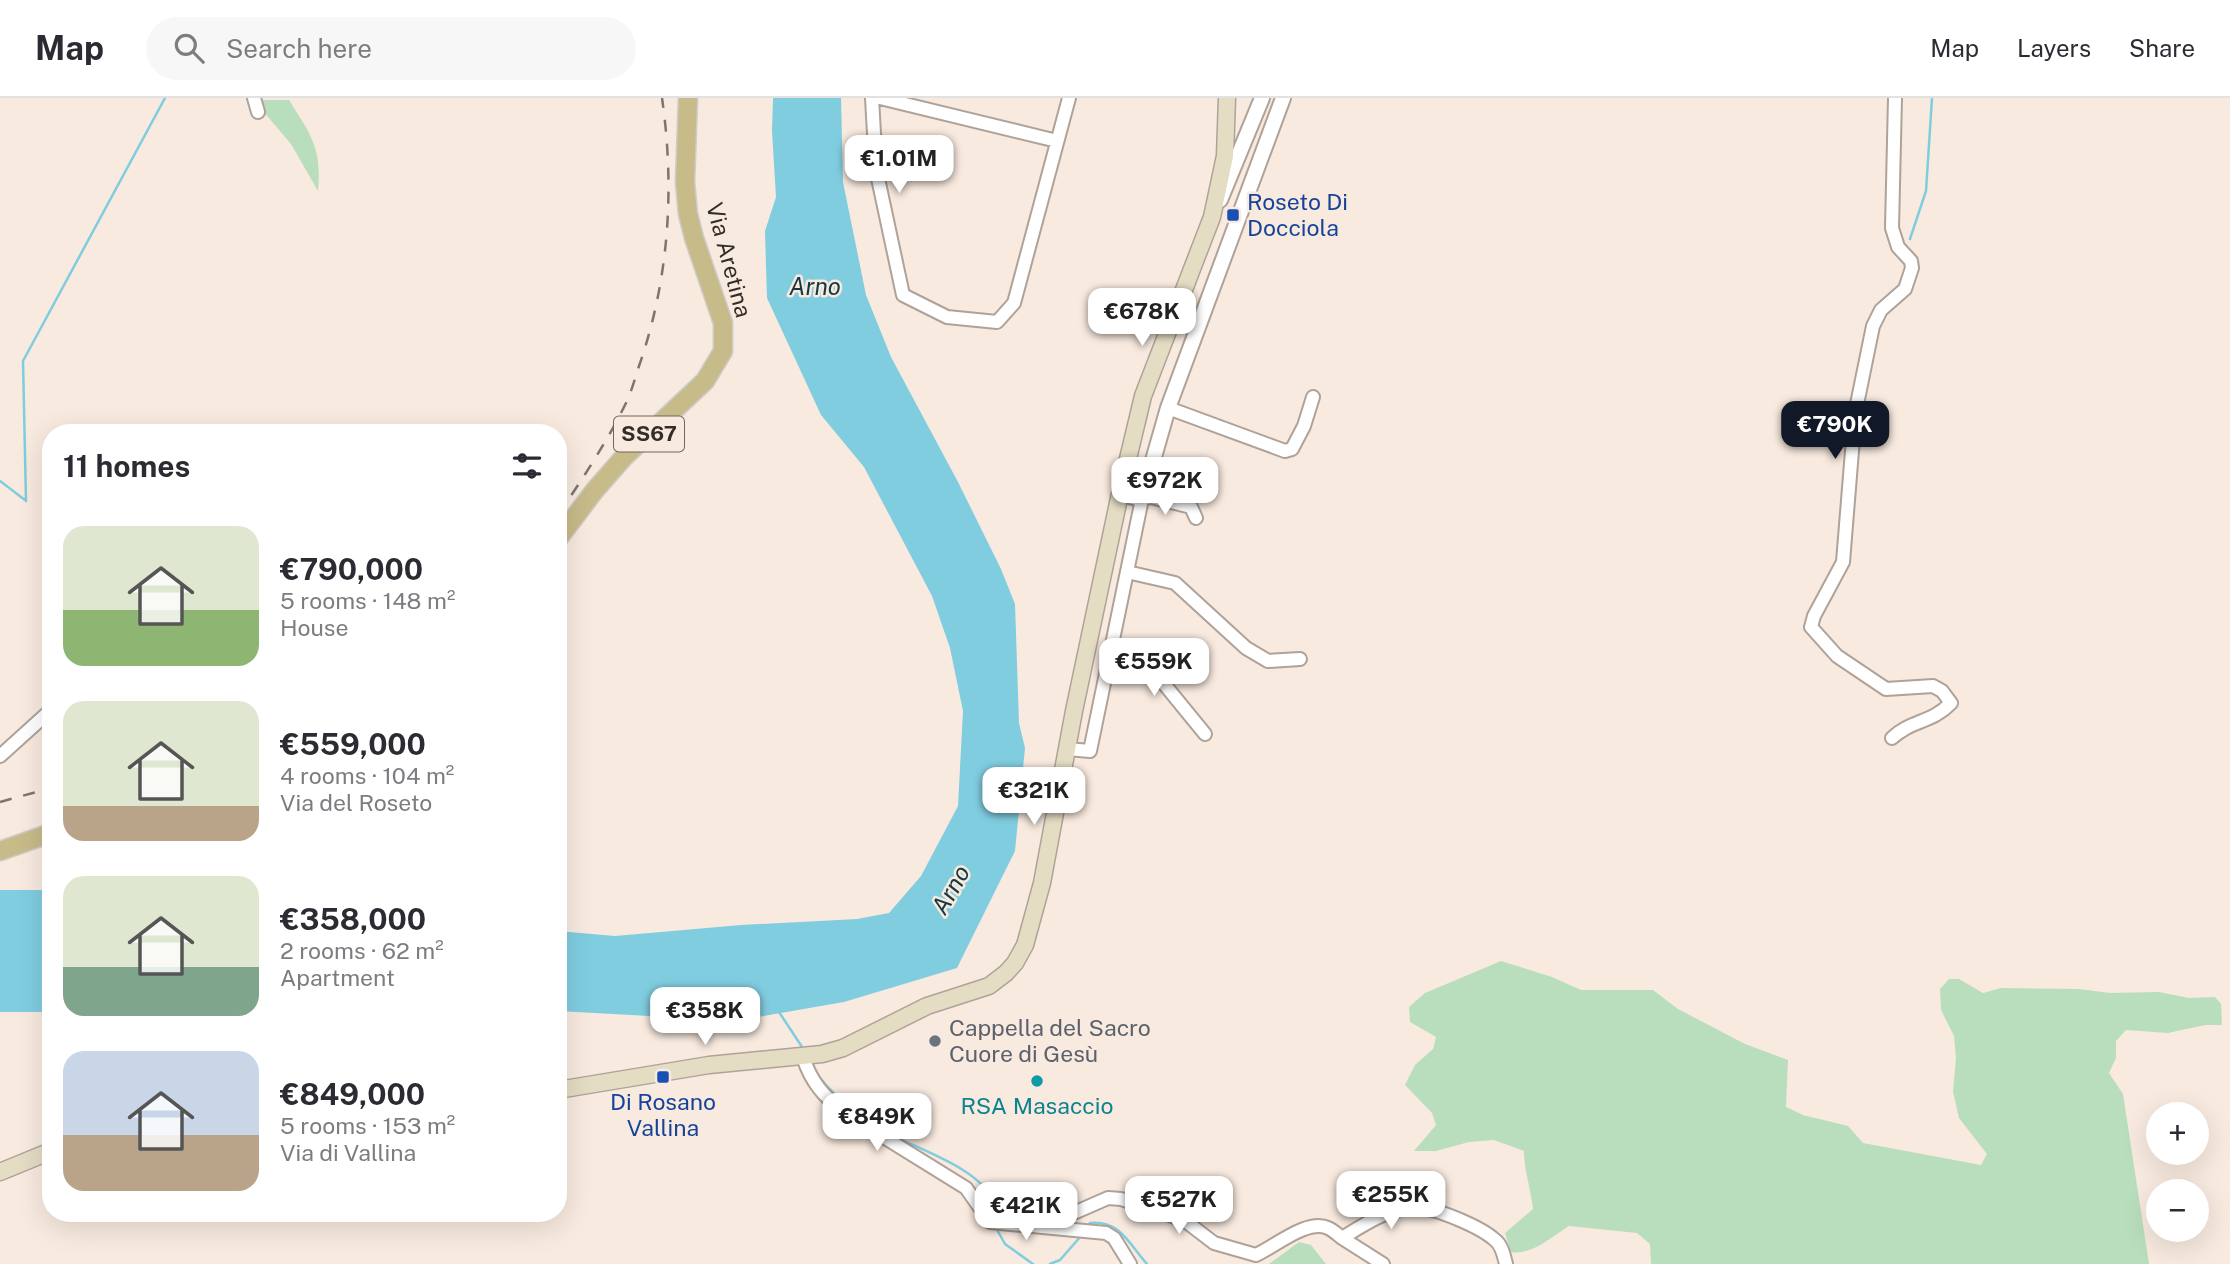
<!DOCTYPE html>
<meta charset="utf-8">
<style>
body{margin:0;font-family:"Public Sans",sans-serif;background:#f7f7f7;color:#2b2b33;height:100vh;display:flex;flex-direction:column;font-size:26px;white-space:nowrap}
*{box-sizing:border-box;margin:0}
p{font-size:23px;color:#7c7c81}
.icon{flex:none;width:38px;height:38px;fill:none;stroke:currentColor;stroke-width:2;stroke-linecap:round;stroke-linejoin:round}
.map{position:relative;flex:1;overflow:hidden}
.sheet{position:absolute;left:42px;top:326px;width:525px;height:798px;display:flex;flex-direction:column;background:#fff;border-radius:28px;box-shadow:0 7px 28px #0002}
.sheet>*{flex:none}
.buttons{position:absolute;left:2146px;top:1004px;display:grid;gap:14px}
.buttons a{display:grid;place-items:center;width:63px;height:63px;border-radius:50%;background:#fff;box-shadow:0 7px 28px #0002;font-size:35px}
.price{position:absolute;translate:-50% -60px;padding:0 16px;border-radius:14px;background:#fff;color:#222;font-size:23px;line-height:46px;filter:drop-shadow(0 2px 4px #0008)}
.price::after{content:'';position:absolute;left:50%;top:42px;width:21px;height:16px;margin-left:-10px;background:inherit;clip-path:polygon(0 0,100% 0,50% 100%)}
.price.current{background:#111827;color:#fff}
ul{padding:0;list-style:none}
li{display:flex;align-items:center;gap:21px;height:175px;padding:0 21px}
li span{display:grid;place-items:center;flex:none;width:196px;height:140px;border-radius:21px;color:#555}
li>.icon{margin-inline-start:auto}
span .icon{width:84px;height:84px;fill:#fffc;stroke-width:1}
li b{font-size:30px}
h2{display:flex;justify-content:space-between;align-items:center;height:84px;padding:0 21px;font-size:30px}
header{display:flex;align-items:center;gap:42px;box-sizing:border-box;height:98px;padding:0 35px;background:#fff;border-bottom:2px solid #e1e1e2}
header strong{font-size:33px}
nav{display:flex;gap:38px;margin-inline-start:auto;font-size:24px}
.search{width:490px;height:63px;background:#f7f7f7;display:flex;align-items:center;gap:18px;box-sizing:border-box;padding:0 24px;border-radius:38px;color:#7c7c81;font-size:26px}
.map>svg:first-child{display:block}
.green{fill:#b9debd}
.water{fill:#80cde0}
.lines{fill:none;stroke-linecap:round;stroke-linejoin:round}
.stream{stroke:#80cde0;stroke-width:2.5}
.minor-casing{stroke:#afa298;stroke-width:16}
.tertiary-casing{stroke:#afa298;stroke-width:18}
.secondary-casing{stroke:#afa298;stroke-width:19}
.primary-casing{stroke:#cecdcc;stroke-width:21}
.minor{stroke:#fff;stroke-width:12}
.tertiary{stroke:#fff;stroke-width:14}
.secondary{stroke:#e4ddc4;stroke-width:16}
.primary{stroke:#c8bb8a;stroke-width:18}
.rail{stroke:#7d746e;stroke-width:2.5;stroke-dasharray:12 12;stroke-linecap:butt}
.transit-dot{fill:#1a4fb4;stroke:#f8eadf;stroke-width:2.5}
.worship-dot{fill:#6b7280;stroke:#f8eadf;stroke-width:2.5}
.culture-dot{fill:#0f9aa8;stroke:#f8eadf;stroke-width:2.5}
.labels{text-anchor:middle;stroke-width:5;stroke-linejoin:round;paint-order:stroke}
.shield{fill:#f8eadf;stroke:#6e6660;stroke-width:2}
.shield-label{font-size:21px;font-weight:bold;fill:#332d29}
.transit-label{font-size:23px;fill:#164399;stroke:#f8eadf;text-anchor:start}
.street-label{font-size:23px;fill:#332d29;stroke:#f8eadf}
.worship-label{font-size:23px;fill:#5b616d;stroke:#f8eadf;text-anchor:start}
.culture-label{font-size:23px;fill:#0d838f;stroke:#f8eadf}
.water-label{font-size:24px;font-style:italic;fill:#143942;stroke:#f8eadf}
</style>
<header>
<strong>Map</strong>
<div class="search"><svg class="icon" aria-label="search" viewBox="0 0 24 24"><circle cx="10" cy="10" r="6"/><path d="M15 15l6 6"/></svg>Search here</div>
<nav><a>Map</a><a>Layers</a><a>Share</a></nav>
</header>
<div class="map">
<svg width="2230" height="1166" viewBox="0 0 2230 1166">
<rect width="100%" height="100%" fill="#f8eadf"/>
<!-- green -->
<path class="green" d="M 263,2 L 289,2 C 311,37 322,50 318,93 L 291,46 L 263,13 Z
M 1501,863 L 1552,879 L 1581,892 L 1653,892 L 1678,911 L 1745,946 L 1788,962 L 1786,1009 L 1803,1017 L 1848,1028 L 1863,1045 L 1981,1067 L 1987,1056 L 1959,1020 L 1953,994 L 1956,960 L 1954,938 L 1941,912 L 1940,891 L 1949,881 L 1959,881 L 1983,895 L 2001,890 L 2079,891 L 2110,895 L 2159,894 L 2189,900 L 2215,899 L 2221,906 L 2222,927 L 2205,927 L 2168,935 L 2126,932 L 2116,943 L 2116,960 L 2109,975 L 2123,996 L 2149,1166 L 1651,1166 L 1650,1146 L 1637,1135 L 1569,1128 C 1553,1138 1531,1158 1511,1154 L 1505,1135 L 1533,1111 C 1531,1091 1524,1073 1524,1053 L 1494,1042 L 1469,1044 L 1436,1053 L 1414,1053 L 1436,1027 L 1432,1015 L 1405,987 L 1415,967 L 1433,951 L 1436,939 L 1410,924 L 1409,909 L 1425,895 Z
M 1299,1144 L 1311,1147 L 1326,1166 L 1269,1166 Z"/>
<!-- water -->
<path class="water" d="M 773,0 L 841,0 L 843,84 L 866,197 L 891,259 L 958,384 L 1001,471 L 1015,506 L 1019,625 L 1025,650 L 1015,753 L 957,870 L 844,904 L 752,920 L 722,922 L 558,913 L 558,833 L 615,838 L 741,827 L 857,821 L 889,815 L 921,778 L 958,708 L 963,613 L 950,550 L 932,498 L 864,369 L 821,317 L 767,200 L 765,133 L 776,99 L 772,33 Z
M 0,792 L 51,792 L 51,914 L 0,914 Z"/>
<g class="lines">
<!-- stream -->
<path class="stream" d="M 1910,141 L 1926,93 L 1932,0
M 0,383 L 25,402
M 26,403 L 23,263 L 165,0
M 779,914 L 804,952
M 815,973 C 830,995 848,1008 869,1023
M 892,1037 C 920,1052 983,1072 993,1104 C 995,1109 994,1116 993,1121
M 996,1130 L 1005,1146 L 1033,1166
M 1087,1130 L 1090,1125 C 1120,1122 1129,1146 1147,1166
M 1050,1166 L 1060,1162 L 1081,1138"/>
<!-- minor casing -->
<g class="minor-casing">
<path id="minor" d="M 254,0 L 258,14
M 872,0 L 876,71 L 903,197 L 947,219 L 997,224 L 1014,205 L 1069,0
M 880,0 L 1057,43
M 1168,310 L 1285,353 L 1292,351 L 1304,328 L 1313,299
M 1127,474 L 1175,485 L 1246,550 L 1268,563 L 1300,561
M 1110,555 L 1147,565 L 1205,636
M 1892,640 C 1911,622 1932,625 1951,605 L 1942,593 L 1933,588 L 1886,591 L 1837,558 L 1811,529 L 1814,518 L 1843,464 L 1855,316 L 1873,228 L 1881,212 L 1905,191 L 1912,170 L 1911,163 L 1898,149 L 1892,130 L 1895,0
M 1067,651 L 1090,653 L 1142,401 L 1151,399 L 1191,409 L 1196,420
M 0,658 L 51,612
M 803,959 C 811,984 824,999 845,1015 L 966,1090 L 990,1124 L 1106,1135 L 1114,1140 L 1130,1166
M 1055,1129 L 1066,1118 L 1076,1114 L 1108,1100 L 1121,1101 L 1184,1122 L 1214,1145 L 1256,1157 C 1274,1149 1308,1120 1328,1130 C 1333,1132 1338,1137 1342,1140 C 1363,1127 1390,1109 1416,1109 C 1436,1110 1481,1129 1495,1142 C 1502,1147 1504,1158 1506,1166
M 1342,1140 L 1383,1166"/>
</g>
<!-- tertiary casing -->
<g class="tertiary-casing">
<path id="tertiary" d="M 1220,102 L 1262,0
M 1120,396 L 1142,401 L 1168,310 L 1283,0"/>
</g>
<!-- secondary casing -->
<g class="secondary-casing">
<path id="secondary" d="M 558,992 L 709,967 L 822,956 L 843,950 L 927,908 L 989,888 L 1006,875 L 1015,865 L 1025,847 L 1042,785 L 1074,613 L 1122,386 L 1143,298 L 1212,119 L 1225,58 L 1227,0
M 0,1074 L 51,1053"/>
</g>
<!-- primary casing -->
<g class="primary-casing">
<path id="primary" d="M 558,441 L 595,392 L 624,359 L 705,283 L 723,253 L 723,225 L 694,140 L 688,116 L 685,84 L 688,0
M 0,753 L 51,735"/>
</g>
<!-- minor -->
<use href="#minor" class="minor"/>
<!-- tertiary -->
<use href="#tertiary" class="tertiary"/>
<!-- secondary -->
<use href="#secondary" class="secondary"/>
<!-- primary -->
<use href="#primary" class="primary"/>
<!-- rail -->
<path class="rail" d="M 558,417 C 583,380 607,344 627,303 C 632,292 635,280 639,268 C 669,182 675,90 662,0
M 0,704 L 51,690"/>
</g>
<!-- markers -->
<g class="transit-dot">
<rect x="1226" y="110" width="14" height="14" rx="3.5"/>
<rect x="656" y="972" width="14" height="14" rx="3.5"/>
</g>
<circle class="worship-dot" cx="935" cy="943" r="7"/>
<circle class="culture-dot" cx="1037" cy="983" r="7"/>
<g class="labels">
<!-- shield labels -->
<rect class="shield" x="614" y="318.5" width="70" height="35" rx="5"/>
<g class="shield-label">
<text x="649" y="343">SS67</text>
</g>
<!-- transit labels -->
<g class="transit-label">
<text x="1247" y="112">Roseto Di<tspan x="1247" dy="26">Docciola</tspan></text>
<text x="663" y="1012" text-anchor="middle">Di Rosano<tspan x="663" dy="26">Vallina</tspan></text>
</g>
<!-- street labels -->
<g class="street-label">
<text transform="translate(729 162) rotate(75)" y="8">Via Aretina</text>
</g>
<!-- worship labels -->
<g class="worship-label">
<text x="949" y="938">Cappella del Sacro<tspan x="949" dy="26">Cuore di Gesù</tspan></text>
</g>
<!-- culture labels -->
<g class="culture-label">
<text x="1037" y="1016">RSA Masaccio</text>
</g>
<!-- water labels -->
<g class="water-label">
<text x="815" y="197">Arno</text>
<text transform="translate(951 792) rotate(-60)" y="8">Arno</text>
</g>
</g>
</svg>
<div class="buttons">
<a>+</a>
<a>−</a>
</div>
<b class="price" style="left:899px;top:97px">€1.01M</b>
<b class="price" style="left:1142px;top:250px">€678K</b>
<b class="price current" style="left:1835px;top:363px">€790K</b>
<b class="price" style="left:1165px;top:419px">€972K</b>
<b class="price" style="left:1154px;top:600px">€559K</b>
<b class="price" style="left:1034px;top:729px">€321K</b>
<b class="price" style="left:705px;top:949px">€358K</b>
<b class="price" style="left:877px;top:1055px">€849K</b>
<b class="price" style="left:1391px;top:1133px">€255K</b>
<b class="price" style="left:1179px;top:1138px">€527K</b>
<b class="price" style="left:1026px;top:1144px">€421K</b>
<section class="sheet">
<h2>11 homes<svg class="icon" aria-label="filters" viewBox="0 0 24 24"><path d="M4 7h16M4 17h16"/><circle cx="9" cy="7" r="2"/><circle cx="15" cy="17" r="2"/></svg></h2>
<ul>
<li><span style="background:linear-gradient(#dfe7d0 60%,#8fb573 0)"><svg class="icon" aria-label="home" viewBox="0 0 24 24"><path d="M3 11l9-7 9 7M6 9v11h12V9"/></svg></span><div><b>€790,000</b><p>5 rooms · 148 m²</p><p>House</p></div></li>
<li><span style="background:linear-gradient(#dfe7d0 75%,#b9a48a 0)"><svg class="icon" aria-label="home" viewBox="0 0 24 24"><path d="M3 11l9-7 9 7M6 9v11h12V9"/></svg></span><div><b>€559,000</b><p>4 rooms · 104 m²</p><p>Via del Roseto</p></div></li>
<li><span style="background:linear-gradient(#dfe7d0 65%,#7fa58c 0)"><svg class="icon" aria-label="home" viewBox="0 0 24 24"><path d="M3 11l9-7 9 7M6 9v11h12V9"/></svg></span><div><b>€358,000</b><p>2 rooms · 62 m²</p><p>Apartment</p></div></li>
<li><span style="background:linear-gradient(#c9d6e8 60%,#b9a48a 0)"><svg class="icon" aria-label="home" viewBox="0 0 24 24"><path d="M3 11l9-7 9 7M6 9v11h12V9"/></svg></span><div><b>€849,000</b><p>5 rooms · 153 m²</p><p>Via di Vallina</p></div></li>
</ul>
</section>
</div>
